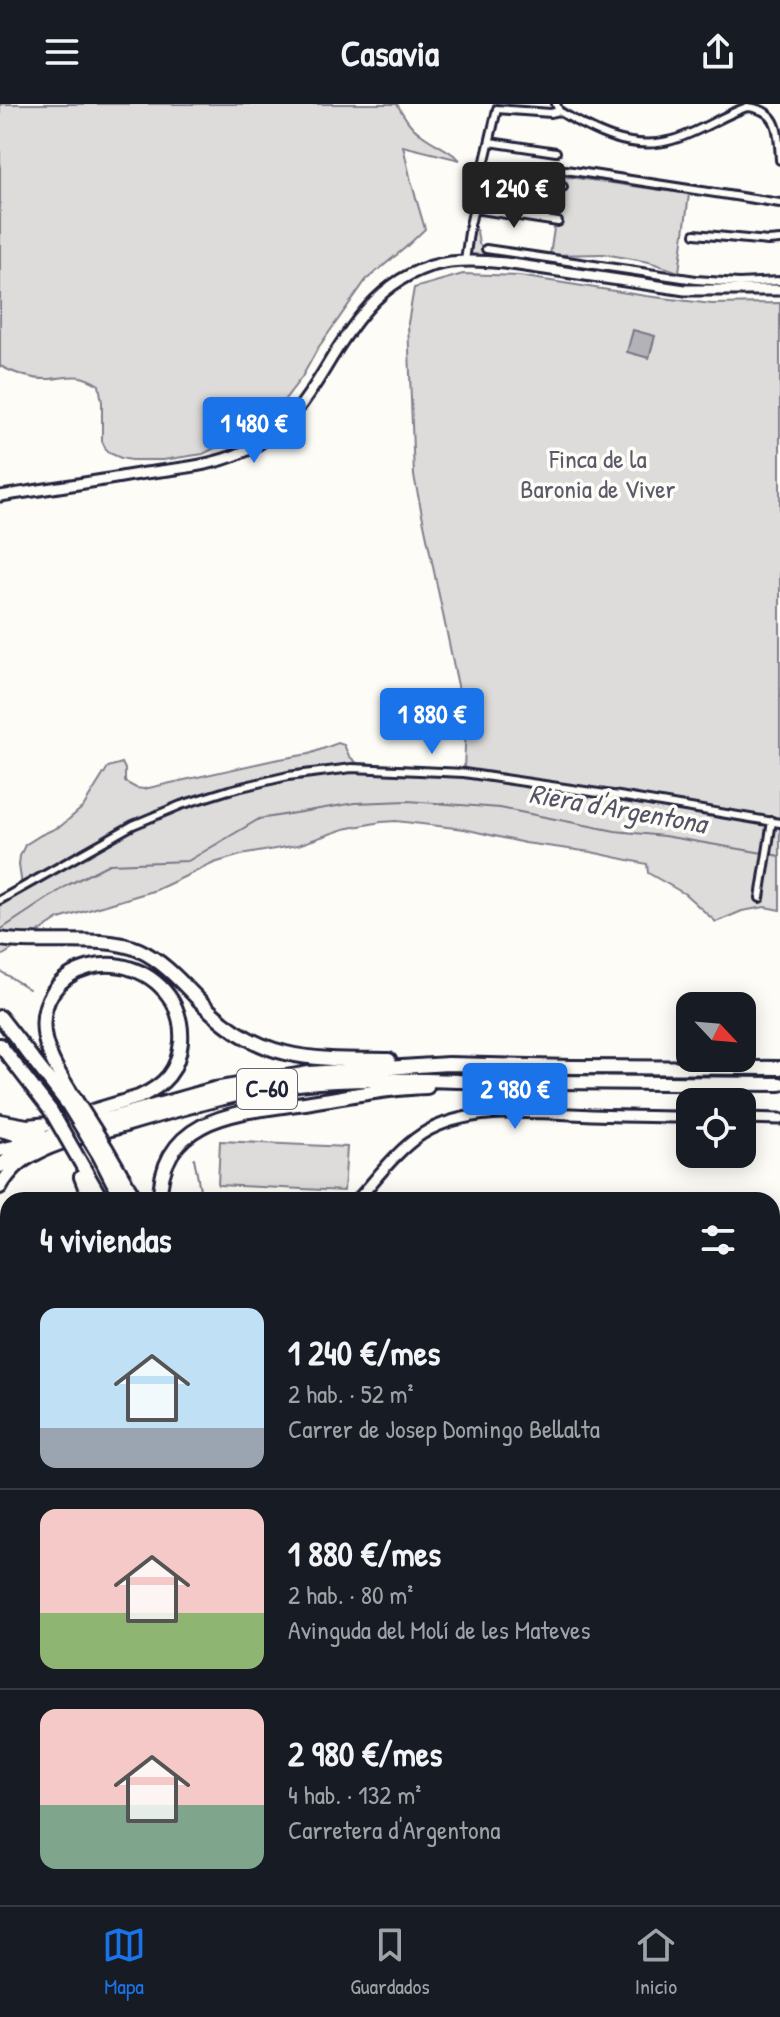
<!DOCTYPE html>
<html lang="es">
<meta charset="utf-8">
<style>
body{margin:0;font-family:"Patrick Hand",sans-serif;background:#20242c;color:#f1f3f6;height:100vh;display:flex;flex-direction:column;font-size:30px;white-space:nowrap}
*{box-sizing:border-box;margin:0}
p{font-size:26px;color:#9ea1a6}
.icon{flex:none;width:44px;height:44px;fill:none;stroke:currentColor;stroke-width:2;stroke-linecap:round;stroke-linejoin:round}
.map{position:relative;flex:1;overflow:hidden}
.panel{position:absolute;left:0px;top:1088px;width:780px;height:714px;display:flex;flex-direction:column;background:#171b24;border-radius:24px 24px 0 0;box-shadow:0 4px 20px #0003}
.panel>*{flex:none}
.needle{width:52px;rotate:116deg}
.tools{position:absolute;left:676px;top:888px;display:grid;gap:16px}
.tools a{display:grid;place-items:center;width:80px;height:80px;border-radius:16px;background:#171b24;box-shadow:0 4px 20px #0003;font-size:40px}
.price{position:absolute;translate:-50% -68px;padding:0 18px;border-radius:8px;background:#1a73e8;color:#fff;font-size:26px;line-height:52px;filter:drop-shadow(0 2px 4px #0008)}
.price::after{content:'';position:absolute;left:50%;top:48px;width:24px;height:18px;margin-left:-12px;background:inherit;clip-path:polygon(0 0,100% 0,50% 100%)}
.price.on{background:#222;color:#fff}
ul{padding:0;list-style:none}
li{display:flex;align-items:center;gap:24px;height:200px;padding:0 40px}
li+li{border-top:2px solid #363941}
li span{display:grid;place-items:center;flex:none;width:224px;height:160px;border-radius:16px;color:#555}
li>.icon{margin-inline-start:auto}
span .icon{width:96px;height:96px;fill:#fffc;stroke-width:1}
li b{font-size:34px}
h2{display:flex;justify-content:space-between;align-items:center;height:96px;padding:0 40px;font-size:34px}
header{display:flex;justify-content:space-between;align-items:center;height:104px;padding:0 40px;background:#171b24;font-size:36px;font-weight:700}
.menu{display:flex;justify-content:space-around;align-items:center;height:112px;border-top:2px solid #363941;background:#171b24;font-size:22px;color:#9ea1a6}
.menu a{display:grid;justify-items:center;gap:4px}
.menu .on{color:#1a73e8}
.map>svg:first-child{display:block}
.green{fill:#dddcdb;stroke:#807f8b;stroke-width:2}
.water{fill:#b2b2b7;stroke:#787885;stroke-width:2}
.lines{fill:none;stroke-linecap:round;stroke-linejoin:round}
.stream{stroke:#787885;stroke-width:2}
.street-casing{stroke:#22223b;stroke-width:12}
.secondary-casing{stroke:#22223b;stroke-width:15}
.highway-casing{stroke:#22223b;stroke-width:18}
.street{stroke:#fdfcf7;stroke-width:6}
.secondary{stroke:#fdfcf7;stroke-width:9}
.highway{stroke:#fdfcf7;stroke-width:12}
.highway-bridge-casing{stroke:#22223b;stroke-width:18;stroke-linecap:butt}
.highway-bridge{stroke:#fdfcf7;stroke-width:12}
.labels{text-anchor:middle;stroke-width:7;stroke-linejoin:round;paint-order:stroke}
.shield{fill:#fdfcf7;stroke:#646373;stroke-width:2}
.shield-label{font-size:24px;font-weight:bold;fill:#22223b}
.park-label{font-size:26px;fill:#5a5a6b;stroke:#fdfcf7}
.water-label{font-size:28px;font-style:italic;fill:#545466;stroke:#fdfcf7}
</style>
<header><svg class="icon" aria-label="menu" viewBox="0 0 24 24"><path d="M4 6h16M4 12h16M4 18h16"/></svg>Casavia<svg class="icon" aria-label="share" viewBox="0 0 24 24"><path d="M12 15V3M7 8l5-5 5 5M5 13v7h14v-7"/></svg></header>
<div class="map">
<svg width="780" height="1801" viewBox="0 0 780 1801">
<rect width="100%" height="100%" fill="#fdfcf7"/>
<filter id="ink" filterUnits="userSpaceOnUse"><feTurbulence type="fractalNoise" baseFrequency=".0125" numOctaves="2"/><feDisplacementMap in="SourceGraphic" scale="16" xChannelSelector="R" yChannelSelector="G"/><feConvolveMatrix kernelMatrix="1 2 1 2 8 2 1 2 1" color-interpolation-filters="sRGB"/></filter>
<g filter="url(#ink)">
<!-- green -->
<path class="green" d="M 0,0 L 397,0 C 404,12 410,23 422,31 C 434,40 448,45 460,56 L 403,42 L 411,77 L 425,125 L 405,144 L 366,176 L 318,244 L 302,273 L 278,304 L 255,324 L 203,350 L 163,356 L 131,356 L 121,354 L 107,348 L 102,337 L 102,298 L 99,281 C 78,268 72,273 50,275 C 34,276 14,269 0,262 Z
M 562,72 L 689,90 L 679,168 L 649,158 L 604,150 L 550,151 Z
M 470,121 L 477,127 L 479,140 L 486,145 L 696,176 L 780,177 L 780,186 L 716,187 L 466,156 Z
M 463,170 L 519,172 L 646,192 L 712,200 L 780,199 L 780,806 L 765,803 L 742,807 L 716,818 L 685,790 L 648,769 L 647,760 L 591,748 L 525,739 L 464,725 L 396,717 L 381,718 L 344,725 L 298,741 L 241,751 L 214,759 L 156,786 L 59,815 L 0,853 L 0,800 L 24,786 L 22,782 L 19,761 L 20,752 L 25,741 L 41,731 L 61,722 L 83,703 L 108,663 L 122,659 L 125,665 L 125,678 L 136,684 L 144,685 L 274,656 L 309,650 L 338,639 L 344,641 L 349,652 L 357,659 L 464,665 L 466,620 L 414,372 L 408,219 L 414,184 Z
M 220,1037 L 347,1043 L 344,1087 L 218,1081 Z
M 772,1363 L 780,1373 L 780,1468 L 772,1471 Z
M 8,1379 L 8,1794 L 222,1794 L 222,1801 L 0,1801 L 0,1430 C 5,1413 0,1395 8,1379 Z"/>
<!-- water -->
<path class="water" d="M 633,226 L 655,232 L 649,254 L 627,248 Z"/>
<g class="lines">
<!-- stream -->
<path class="stream" d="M 769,750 L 780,752
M 0,826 L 68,781 L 109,760 L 188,757 L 259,715 L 355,699 L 408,697 L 500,704 L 615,727 L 664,732 L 763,749
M 0,867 L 29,885
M 194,1054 L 202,1096
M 772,1568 L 780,1568
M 516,1794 L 521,1801
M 398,1801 L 402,1794"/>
<!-- street casing -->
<g class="street-casing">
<path id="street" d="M 556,0 L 559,7 C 592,27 631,48 672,36 C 698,29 721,12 747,3 C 780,6 778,28 780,56
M 497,5 L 551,9 L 559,7
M 490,38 L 556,48
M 566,66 L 780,99
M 482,71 L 563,83
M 474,105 L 558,118
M 695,130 L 768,137 L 780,136
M 486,145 L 696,176 L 739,179 L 780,177
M 465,157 L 470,121 L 497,5
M 760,794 L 772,717
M 0,796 L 133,721 L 181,701 L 229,686 L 288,672 L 352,664 L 464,669 L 619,692 L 780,719"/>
</g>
<!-- secondary casing -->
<g class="secondary-casing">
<path id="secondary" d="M 0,392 C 46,385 93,378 139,370 C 179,364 221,362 257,341 C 288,323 307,295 325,265 C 354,216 388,166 450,158 C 468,156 487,157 505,159 L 685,186 L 780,186
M 742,1014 L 780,1015
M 357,1096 C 377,1074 396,1047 422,1030 C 468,1001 539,1009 591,1011 C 624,1012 657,1013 690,1013
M 0,1226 L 8,1229"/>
</g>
<!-- highway casing -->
<g class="highway-casing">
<path id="highway" d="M 0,835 C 40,842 104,830 139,846 C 167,859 186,884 208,905 C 264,959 316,955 389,956
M 0,913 L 67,999
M 0,941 L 51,1007
M 0,1017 L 27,1022 L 49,1020 L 139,993 C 165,981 178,967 181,938 C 182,924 179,909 172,897 C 133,834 30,858 45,935 C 50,957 63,976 75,995
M 0,1026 L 19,1031 L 41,1030
M 106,1044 L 136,1096
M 0,1046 L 30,1039 L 72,1025 L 214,985 L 309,969 L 448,960 L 572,963 L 780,964
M 74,1047 L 102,1096
M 99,1051 L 122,1096
M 0,1062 L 14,1051 L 28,1046
M 81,1073 L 90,1096
M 0,1083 C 9,1068 19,1057 35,1050 C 61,1036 93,1030 122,1022 C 186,1003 251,984 318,978 C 365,975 411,975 458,977 L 780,980
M 160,1096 C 160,1008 247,1008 311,998 C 350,992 388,984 427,983
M 0,1148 L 8,1160
M 0,1173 L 8,1177
M 0,1198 L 8,1201
M 232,1794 L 232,1801
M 250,1794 L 250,1801"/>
</g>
<!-- street -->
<use href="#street" class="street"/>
<!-- secondary -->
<use href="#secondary" class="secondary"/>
<!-- highway -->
<use href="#highway" class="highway"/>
<!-- highway-bridge casing -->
<g class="highway-bridge-casing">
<path id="highway-bridge" d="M 75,995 L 106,1044
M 67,999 L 99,1051
M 51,1007 L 74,1047"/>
</g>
<!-- highway-bridge -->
<use href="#highway-bridge" class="highway-bridge"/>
</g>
</g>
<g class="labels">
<!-- shield labels -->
<rect class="shield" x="237" y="965" width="60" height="40" rx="6"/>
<g class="shield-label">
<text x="267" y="993">C-60</text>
</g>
<!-- park labels -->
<g class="park-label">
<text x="598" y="364">Finca de la<tspan x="598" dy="30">Baronia de Viver</tspan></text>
</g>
<!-- water labels -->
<g class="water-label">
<text transform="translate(618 704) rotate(10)" y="10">Riera d'Argentona</text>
</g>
</g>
</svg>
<div class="tools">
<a><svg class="needle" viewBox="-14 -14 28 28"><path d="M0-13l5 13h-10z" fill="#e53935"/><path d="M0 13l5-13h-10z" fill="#9ea1a6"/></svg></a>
<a><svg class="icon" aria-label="locate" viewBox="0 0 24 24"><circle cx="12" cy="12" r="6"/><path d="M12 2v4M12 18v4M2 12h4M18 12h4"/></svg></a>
</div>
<b class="price on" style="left:514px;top:126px">1 240 €</b>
<b class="price" style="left:254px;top:361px">1 480 €</b>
<b class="price" style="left:432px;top:652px">1 880 €</b>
<b class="price" style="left:515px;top:1027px">2 980 €</b>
<section class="panel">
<h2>4 viviendas<svg class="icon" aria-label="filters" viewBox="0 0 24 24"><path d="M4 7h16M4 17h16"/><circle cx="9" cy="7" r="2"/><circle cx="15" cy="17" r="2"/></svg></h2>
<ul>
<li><span style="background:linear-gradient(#bfe0f5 75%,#9aa5b1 0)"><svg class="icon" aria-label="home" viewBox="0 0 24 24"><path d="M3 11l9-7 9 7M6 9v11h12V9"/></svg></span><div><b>1 240 €/mes</b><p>2 hab. · 52 m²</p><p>Carrer de Josep Domingo Bellalta</p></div></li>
<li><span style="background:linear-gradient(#f6c9c9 65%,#8fb573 0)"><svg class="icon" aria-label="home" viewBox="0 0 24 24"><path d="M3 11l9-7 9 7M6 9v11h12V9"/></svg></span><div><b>1 880 €/mes</b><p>2 hab. · 80 m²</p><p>Avinguda del Molí de les Mateves</p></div></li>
<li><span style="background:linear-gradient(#f6c9c9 60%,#7fa58c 0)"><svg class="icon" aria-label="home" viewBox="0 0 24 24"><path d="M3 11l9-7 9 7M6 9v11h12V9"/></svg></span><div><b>2 980 €/mes</b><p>4 hab. · 132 m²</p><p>Carretera d'Argentona</p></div></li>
</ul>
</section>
</div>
<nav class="menu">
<a class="on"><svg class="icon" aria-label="map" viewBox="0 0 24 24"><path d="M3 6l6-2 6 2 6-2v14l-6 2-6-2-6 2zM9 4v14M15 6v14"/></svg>Mapa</a>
<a><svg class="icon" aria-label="saved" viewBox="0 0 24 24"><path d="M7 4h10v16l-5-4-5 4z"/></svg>Guardados</a>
<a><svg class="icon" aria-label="home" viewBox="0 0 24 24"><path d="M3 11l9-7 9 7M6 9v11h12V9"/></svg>Inicio</a>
</nav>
